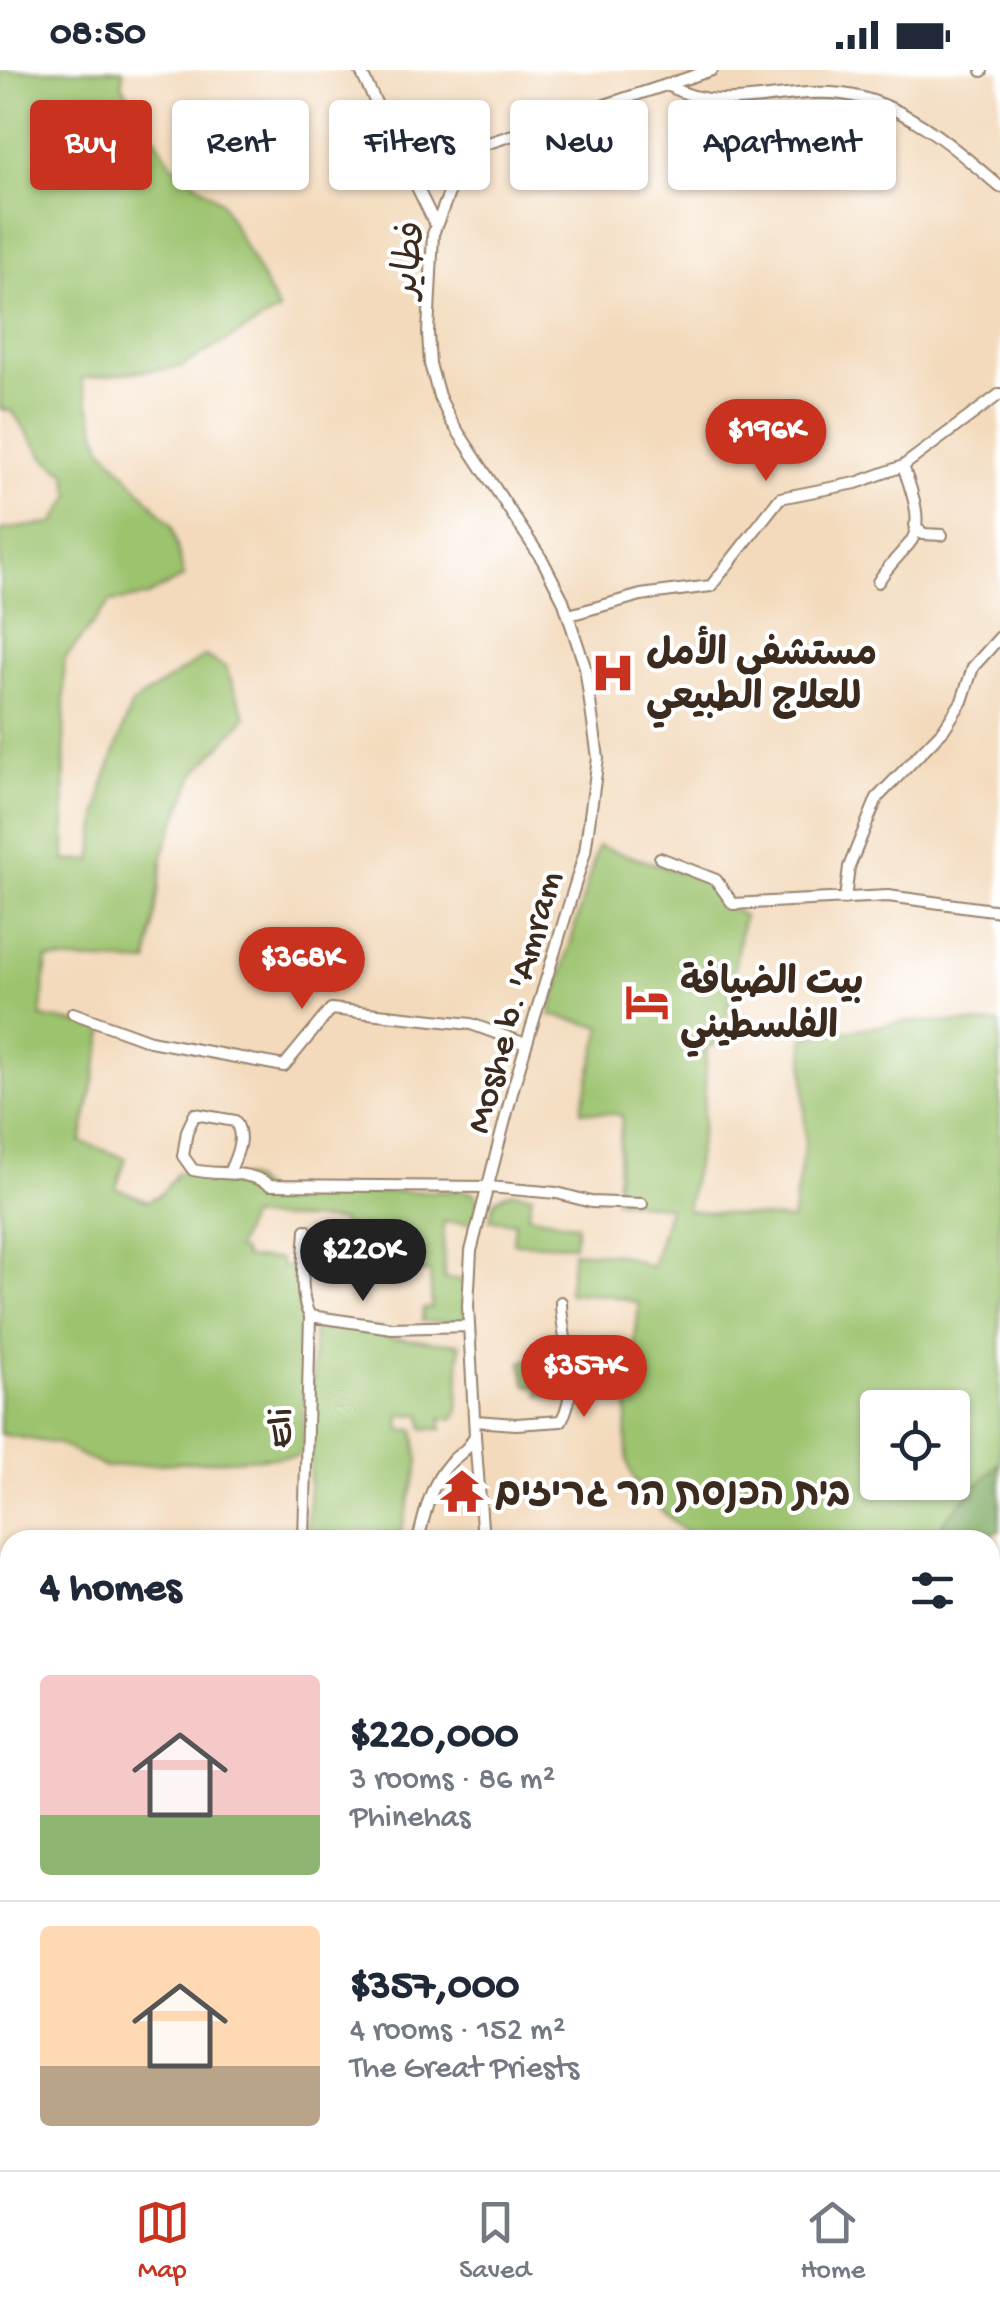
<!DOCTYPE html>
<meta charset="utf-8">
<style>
body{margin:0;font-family:"Gochi Hand","Playpen Sans Arabic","Playpen Sans Hebrew",sans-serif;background:#f2f2f3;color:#1f2937;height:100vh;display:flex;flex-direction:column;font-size:38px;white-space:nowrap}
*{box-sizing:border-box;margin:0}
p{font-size:32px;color:#747a83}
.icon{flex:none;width:55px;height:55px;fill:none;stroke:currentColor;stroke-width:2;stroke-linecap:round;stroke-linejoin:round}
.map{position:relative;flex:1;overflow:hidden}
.sheet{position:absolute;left:0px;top:1460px;width:1000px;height:640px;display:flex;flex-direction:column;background:#fff;border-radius:30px 30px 0 0;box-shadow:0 2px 8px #0004}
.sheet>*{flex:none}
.top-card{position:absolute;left:30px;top:30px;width:940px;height:90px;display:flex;gap:20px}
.controls{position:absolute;left:860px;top:1320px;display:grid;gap:20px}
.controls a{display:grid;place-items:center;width:110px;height:110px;border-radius:10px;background:#fff;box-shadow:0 2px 8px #0004;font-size:50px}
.price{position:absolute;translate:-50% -85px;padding:0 22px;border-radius:35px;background:#c8321e;color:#fff;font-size:32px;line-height:65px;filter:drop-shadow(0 2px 5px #0008)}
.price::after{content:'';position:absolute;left:50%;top:60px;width:30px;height:22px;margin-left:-15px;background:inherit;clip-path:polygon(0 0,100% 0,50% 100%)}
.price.active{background:#222;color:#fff}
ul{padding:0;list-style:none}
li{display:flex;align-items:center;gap:30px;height:250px;padding:0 40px}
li+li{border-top:2px solid #e0e1e3}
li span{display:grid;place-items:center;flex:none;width:280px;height:200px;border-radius:10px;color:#555}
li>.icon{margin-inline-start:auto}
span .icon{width:120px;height:120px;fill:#fffc;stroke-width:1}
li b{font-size:42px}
h2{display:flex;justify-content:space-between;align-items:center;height:120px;padding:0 40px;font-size:42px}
.pill{padding:0 35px;border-radius:10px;background:#fff;box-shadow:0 2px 8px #0004;font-size:35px;line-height:90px}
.pill.active{background:#c8321e;color:#fff}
.status{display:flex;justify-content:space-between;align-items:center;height:70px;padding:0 50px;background:#fff;direction:ltr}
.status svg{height:28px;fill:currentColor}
.tab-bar{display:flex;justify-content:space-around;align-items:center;height:140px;border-top:2px solid #e0e1e3;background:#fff;font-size:28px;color:#747a83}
.tab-bar a{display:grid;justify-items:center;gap:5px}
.tab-bar .active{color:#c8321e}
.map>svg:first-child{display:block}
.green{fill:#9cc36e;stroke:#6c7646;stroke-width:2.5;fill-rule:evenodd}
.forest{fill:#7da961;stroke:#5c6a40;stroke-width:2.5}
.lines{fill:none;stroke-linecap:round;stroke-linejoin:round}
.minor-casing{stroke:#97826d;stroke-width:14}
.minor{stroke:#fff;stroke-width:10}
.labels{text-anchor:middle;stroke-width:8;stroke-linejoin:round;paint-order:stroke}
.street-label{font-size:38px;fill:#3b2a1e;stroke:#fff}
.poi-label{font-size:38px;font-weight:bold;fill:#3b2a1e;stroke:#fff;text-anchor:start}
</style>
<div class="status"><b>08:50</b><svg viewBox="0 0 49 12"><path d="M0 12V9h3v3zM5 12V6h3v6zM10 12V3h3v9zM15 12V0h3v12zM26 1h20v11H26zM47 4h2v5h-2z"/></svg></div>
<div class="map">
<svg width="1000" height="2100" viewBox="0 0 1000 2100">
<rect width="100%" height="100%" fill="#fff"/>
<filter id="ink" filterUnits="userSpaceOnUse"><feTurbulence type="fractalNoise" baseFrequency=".01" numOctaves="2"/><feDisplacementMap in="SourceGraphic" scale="20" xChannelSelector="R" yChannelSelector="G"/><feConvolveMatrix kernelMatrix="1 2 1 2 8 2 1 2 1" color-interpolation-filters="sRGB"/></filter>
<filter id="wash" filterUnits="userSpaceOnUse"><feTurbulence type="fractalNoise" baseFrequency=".0048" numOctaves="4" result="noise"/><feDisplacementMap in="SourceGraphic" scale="40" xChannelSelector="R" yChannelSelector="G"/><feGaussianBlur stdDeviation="2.25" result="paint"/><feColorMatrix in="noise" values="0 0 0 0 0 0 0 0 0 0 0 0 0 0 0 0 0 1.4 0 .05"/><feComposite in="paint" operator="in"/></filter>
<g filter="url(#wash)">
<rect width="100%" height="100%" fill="#f3dabc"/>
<!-- green -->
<path class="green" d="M 0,0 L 123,0 L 122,15 L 172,94 L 221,132 L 279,241 L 180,297 L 81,308 L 102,377 L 172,456 L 184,507 L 145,527 L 110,532 L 64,590 L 65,791 L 92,790 L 103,715 L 132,634 L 205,586 L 225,597 L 246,647 L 194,705 L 164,780 L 148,893 L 47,889 L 41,947 L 105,958 L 81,1072 L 126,1088 L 116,1118 L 148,1131 L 162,1123 L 178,1102 L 248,1108 L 267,1123 L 469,1121 L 475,1124 L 478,1133 L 474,1153 L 443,1152 L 444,1209 L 466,1210 L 465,1252 L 422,1251 L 423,1239 L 432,1238 L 430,1202 L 341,1201 L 342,1151 L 249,1147 L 236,1179 L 242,1181 L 245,1188 L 280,1189 L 281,1197 L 299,1197 L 301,1250 L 305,1250 L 303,1380 L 297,1386 L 105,1397 L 58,1374 L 0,1364 L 0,460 L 54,453 L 71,426 L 66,403 L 44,387 L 12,341 L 0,339 Z
M 598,776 L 715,813 L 732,838 L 744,846 C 733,889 733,932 720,973 L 707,977 L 703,1054 L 687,1140 L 792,1150 L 805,1073 L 804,967 L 910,951 L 1000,954 L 1000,1392 L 946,1449 L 934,1470 L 697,1470 C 678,1458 635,1419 629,1397 C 620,1361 636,1274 639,1233 L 608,1225 L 568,1223 L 573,1181 L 618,1184 L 652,1197 L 669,1137 L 615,1130 L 622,1045 L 581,1041 L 602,957 L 550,945 ZM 878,1338 L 952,1338 L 952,1412 L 878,1412 Z
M 513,1122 L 532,1125 L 528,1145 L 577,1155 L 574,1175 L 513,1173 L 515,1152 L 490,1150 C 493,1132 495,1126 513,1122 Z
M 314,1254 L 381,1259 L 386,1261 L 385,1266 L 392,1268 L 460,1274 L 458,1343 L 453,1349 L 441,1348 L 442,1359 L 423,1359 L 422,1344 L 400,1345 L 401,1360 L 414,1359 L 419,1393 L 399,1470 L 308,1470 Z
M 526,1290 L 550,1293 L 549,1309 L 566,1310 L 563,1329 L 539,1325 L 540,1317 L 526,1315 L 521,1292 Z
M 990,1660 L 1000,1661 L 1000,1863 L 990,1859 Z
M 264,2090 L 447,2090 L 442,2100 L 274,2100 Z"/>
<!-- forest -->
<path class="forest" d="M 1000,1392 L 1000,1461 L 971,1470 L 935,1466 L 946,1449 Z"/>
</g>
<g filter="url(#ink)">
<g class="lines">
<!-- minor casing -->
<g class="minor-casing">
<path id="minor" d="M 360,0 L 435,154
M 982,0 L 982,1
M 667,15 C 725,48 781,16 842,24 C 903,31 955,78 1000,117
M 915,455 L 923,464 L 942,465
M 878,512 C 887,497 898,487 909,474 C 926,455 910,416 903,396
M 569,545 L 641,525 L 711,516 L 780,428 L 856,413 L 903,396 L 1000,324
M 660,788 L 716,810 L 733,834 L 888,826 L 1000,841
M 845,829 L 849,797 L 877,728 L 944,659 L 962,631 L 973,597 L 1000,567
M 73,943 L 150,971 L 284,996 L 331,939 L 471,954 L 526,974
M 229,1103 C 236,1086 246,1068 235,1051 L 195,1044 L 187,1061 L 183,1086 L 193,1100 C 220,1106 246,1099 270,1115 L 489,1117 L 557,1123 L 591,1132 L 642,1134
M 306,1160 C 305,1186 297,1224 310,1246 L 392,1258 L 469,1256
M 475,1351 L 516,1354 L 561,1351 C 582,1316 561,1269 561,1232
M 475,1366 L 483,1470
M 304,1470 L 310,1246
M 418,1470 C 425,1444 430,1415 448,1395 C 457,1384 470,1380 475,1365 L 468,1236 L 471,1181 L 514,1015 L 585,782 L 598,688 L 585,597 L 563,530 L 543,491 L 451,351 L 439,326 L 430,294 L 428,263 L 433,164 L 460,95 L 476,77 L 712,0
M 526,1470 L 526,1467
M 0,1654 L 10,1650
M 990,1868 L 1000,1872
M 0,2042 L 10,1997
M 0,2091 L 8,2100
M 23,2100 L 25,2090
M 114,2100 L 136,2090"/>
</g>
<!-- minor -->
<use href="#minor" class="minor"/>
</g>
</g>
<!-- icons -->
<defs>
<g id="hospital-bare" transform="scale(3.45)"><path d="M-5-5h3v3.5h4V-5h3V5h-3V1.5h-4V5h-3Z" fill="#c8321e" stroke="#fff" stroke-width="2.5" paint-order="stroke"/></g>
<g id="hotel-bare" transform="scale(3.45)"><path d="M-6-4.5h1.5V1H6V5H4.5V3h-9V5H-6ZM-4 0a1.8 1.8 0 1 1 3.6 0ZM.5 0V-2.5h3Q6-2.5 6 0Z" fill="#c8321e" stroke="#fff" stroke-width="2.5" paint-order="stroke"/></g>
<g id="temple-bare" transform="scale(3.45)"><path d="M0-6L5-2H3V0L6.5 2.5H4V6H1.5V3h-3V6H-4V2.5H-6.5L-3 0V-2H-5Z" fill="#c8321e" stroke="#fff" stroke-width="2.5" paint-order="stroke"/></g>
</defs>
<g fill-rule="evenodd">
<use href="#hospital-bare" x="613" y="603"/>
<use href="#hotel-bare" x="647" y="932"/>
<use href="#temple-bare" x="462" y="1421"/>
</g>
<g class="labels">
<!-- street labels -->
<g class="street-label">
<text transform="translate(406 189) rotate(-83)" y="13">فطاير</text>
<text transform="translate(511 931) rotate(-74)" y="13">Moshe b. 'Amram</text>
<text transform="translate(277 1358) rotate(-89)" y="13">Eli</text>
</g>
<!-- poi labels -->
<g class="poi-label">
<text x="646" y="594">مستشفى الأمل<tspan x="646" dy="44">للعلاج الطبيعي</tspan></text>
<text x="680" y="923">بيت الضيافة<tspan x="680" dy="44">الفلسطيني</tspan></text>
<text x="495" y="1434">בית הכנסת הר גריזים</text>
</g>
</g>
</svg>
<div class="controls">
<a><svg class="icon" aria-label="locate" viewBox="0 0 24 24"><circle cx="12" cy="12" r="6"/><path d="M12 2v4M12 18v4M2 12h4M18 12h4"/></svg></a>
</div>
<b class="price" style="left:766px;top:414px">$196K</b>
<b class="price" style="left:302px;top:942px">$368K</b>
<b class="price active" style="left:363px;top:1234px">$220K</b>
<b class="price" style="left:584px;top:1350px">$357K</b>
<div class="top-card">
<a class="pill active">Buy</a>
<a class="pill">Rent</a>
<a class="pill">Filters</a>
<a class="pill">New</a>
<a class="pill">Apartment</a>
</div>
<section class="sheet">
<h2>4 homes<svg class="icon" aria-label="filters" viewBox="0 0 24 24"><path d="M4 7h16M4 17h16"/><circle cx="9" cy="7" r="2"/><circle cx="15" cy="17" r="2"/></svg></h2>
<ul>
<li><span style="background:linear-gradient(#f6c9c9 70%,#8fb573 0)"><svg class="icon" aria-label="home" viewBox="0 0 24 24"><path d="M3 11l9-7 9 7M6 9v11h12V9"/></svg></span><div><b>$220,000</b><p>3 rooms · 86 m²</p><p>Phinehas</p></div></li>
<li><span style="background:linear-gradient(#ffd9b3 70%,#b9a48a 0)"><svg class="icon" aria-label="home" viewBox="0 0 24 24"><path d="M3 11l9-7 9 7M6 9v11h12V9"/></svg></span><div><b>$357,000</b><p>4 rooms · 152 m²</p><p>The Great Priests</p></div></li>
</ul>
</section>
</div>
<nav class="tab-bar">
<a class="active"><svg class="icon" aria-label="map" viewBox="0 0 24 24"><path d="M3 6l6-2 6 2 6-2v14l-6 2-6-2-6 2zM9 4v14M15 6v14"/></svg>Map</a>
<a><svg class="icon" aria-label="saved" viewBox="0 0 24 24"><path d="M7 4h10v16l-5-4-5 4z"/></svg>Saved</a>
<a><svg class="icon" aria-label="home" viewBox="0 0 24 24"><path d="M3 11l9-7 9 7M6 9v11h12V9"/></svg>Home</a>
</nav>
